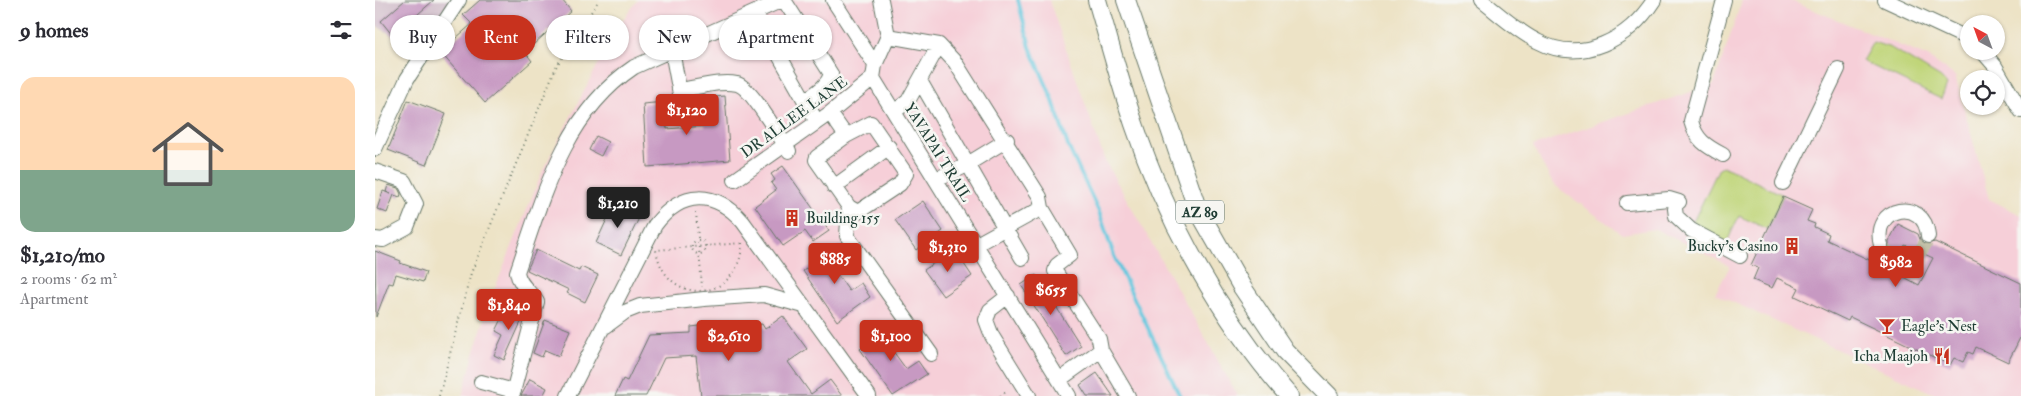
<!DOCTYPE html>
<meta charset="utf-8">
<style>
body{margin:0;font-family:"IM FELL Double Pica",serif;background:#f2f2f3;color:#2b2b33;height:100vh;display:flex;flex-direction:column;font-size:19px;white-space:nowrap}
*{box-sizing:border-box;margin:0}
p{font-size:16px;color:#7c7c81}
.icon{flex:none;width:28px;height:28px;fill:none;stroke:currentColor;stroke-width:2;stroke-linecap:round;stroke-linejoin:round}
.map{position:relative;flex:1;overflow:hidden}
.sheet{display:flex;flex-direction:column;background:#fff;width:375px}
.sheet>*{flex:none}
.guide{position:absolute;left:15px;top:15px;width:475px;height:45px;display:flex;gap:10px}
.needle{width:32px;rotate:319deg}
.tools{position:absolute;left:1585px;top:15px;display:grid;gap:10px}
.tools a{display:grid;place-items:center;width:45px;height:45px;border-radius:50%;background:#fff;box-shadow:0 1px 4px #0004;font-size:25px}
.price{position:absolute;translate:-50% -42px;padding:0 11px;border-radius:5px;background:#c8321e;color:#fff;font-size:16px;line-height:32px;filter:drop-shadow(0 1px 2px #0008)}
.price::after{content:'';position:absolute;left:50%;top:30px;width:15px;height:11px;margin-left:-8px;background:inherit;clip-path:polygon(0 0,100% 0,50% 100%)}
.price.active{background:#222;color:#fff}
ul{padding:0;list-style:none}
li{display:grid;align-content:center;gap:10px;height:265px;padding:0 20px}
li+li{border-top:1px solid #e1e1e2}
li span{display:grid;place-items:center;height:155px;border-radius:15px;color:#555}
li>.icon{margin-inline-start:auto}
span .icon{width:90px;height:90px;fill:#fffc;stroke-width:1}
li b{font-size:21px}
h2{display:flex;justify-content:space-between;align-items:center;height:60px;padding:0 20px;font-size:21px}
.chip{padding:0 18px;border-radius:22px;background:#fff;box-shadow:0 1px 4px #0004;font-size:18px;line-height:45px}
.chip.active{background:#c8321e;color:#fff}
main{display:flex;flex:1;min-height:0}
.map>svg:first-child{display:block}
.built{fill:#f6cfd8}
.industrial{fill:#d1bdca}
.green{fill:#c0d579;stroke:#708956}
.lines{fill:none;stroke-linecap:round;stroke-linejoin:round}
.stream{stroke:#60c5dd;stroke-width:4}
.building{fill:#c799c2;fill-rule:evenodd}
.minor-tunnel{stroke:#c4c2a9;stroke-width:14;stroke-dasharray:14 7;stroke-linecap:butt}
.minor-casing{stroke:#677767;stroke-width:16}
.major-casing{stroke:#677767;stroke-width:20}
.path{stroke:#677767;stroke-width:2;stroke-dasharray:1 4;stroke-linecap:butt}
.minor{stroke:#fff;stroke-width:14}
.major{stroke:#fff;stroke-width:18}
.labels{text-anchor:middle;stroke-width:5;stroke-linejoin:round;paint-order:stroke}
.shield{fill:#f6f6f2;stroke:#60746d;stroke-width:1}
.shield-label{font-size:14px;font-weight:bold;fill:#1f3d34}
.street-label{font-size:15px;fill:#1f3d34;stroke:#f6f6f2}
.poi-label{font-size:15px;fill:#1f3d34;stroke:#f6f6f2;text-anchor:start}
</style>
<main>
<section class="sheet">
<h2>9 homes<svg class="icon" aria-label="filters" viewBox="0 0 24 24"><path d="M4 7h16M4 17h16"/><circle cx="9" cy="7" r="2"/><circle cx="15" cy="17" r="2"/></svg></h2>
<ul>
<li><span style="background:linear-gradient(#ffd9b3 60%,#7fa58c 0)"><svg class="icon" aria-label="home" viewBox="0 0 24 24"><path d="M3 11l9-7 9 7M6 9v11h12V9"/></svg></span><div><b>$1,210/mo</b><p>2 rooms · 62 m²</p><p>Apartment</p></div></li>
</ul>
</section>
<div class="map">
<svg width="1646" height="396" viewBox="0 0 1646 396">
<rect width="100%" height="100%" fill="#f6f6f2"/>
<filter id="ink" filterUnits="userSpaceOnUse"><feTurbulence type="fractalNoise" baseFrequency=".02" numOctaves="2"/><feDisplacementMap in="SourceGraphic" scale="10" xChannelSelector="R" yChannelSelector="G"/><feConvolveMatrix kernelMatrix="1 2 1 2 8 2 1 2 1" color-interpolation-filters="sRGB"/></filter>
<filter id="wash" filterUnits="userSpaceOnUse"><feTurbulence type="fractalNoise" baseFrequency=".0096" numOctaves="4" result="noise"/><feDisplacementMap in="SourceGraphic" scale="20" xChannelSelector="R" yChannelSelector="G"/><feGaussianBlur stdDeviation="1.12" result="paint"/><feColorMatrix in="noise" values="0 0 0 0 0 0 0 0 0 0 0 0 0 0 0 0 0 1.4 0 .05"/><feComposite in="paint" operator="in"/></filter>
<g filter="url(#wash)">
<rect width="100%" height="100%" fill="#ede3c6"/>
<!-- built -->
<path class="built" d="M 263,0 L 674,0 L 730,161 L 863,396 L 87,396 L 114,303 L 168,170 L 243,26 Z
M 1367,0 L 1414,0 L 1553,57 L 1580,76 L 1614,199 L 1646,215 L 1646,396 L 1564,396 L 1340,294 L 1355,266 L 1280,229 L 1247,234 L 1178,184 L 1158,146 L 1339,84 Z"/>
<!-- industrial -->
<path class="industrial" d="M 0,0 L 77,0 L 44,52 L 0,25 Z"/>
<!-- green -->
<path class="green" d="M 1498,42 L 1516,48 L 1566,78 L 1572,85 L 1566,99 L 1487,61 Z
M 1348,166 L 1408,195 L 1392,229 L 1364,216 L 1352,242 L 1321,227 L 1318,222 L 1344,168 Z"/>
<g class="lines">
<!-- stream -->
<path class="stream" d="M 643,0 L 655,47 L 677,98 L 693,146 L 724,212 L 739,256 L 805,396"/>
</g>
<g id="blocks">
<!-- building -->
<path class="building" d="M 30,0 L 59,0 L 18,36 L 6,21 Z
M 105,0 L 187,0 L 196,11 L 150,52 L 157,61 L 110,103 L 65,52 L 97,24 L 88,15 Z
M 350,96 L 355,160 L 272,167 L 268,104 L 290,102 L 292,129 L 330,126 L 328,98 Z
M 33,100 L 71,114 L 51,165 L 13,150 Z
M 221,136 L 233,142 L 226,156 L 214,150 Z
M 408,166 L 454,231 L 438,242 L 430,231 L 408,246 L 380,206 L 401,190 L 396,183 L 400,180 L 396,174 Z
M 13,185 L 23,188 L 26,194 L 25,197 L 19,195 L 12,213 L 2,209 L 8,191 L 16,194 L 11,192 Z
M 1408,197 L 1437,210 L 1432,221 L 1440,224 L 1439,227 L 1454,234 L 1452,240 L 1503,264 L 1509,253 L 1514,249 L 1514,241 L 1523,224 L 1543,234 L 1546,242 L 1550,244 L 1560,242 L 1646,283 L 1646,336 L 1633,362 L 1601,347 L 1598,354 L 1593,352 L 1588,362 L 1579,358 L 1575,365 L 1475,317 L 1473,321 L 1420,296 L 1424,288 L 1402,278 L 1397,288 L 1378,280 L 1383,268 L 1376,265 ZM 1530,245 L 1558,258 L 1544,285 L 1518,271 Z
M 548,201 L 568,231 L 541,250 L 520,220 Z
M 239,204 L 265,216 L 246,255 L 221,243 Z
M 465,246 L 475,259 L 459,270 L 474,291 L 486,283 L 495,297 L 462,321 L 428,271 Z
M 579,249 L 597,276 L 568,296 L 549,270 Z
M 161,250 L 204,271 L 206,267 L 223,275 L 210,302 L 192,293 L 194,290 L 152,270 Z
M 0,251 L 26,261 L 25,263 L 51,272 L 48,282 L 21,274 L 18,284 L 14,283 L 1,317 Z
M 661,275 L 706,346 L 691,356 L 646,285 Z
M 142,307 L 151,311 L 129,360 L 119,355 L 128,335 L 121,331 L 130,313 L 137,316 Z
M 408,316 L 432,349 L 413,362 L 436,394 L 455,380 L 467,396 L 326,396 L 321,356 L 289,358 L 271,396 L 240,396 L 248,379 L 252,381 L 274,335 L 316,333 L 316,327 L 341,324 L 342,330 L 387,324 L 390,329 Z
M 170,320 L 195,330 L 184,356 L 170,350 L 167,357 L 158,353 Z
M 521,324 L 530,337 L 515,347 L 531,369 L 543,361 L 552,374 L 518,396 L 485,349 Z
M 722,373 L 738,396 L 712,396 L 705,385 Z
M 155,379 L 172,388 L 168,396 L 146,396 Z"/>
</g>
</g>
<g filter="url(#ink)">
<use href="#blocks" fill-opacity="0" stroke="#677767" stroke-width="1"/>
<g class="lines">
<!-- minor-tunnel -->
<path class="minor-tunnel" d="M 1506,245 C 1520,266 1547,261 1553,236"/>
<!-- minor casing -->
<g class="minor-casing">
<path id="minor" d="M 409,0 L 456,74 C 452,87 440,93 430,101
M 458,0 L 500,65
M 1106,0 C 1124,14 1142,31 1162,41 C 1207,65 1254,39 1279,0
M 1510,0 L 1594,39
M 380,13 L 442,122
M 513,36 L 564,45 L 580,62 L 665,197 L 667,208 L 600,245
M 297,51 L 307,104
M 1607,51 L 1620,66 L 1646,111
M 498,78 L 694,396
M 498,78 L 500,65 L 513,36 L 506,0
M 545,81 L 647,258
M 304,90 C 322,88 345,80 362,84 C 375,86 405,138 414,151
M 519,112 L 533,101 L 564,45
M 455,113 L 471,136 L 442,157 L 441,160 L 474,207 L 483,212 L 525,184 L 531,174 L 496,123 L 471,136
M 0,149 L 32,79 L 84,0
M 1348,155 C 1331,146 1321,140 1316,121 L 1349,0
M 0,171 L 29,181 L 41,204 L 32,227 L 8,240 L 0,239
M 561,179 L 586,168 L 632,140
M 360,180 L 455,113 L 498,78
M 1408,183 L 1463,69
M 459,187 L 514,147
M 1252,203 L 1294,199 L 1304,202
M 474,207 L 472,236 L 556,354
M 667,208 L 695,255 L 682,265 L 680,271 L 724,339 L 726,350 L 684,380
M 1300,209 L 1301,216 L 1316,230 L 1365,256
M 1506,245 C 1495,206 1550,196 1553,236
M 633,296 L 615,310 L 611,320 L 617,336 L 654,396
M 231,326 L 250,312 L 265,306 L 329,299 L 389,295 L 429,306
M 726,350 L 753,396
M 106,382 L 139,391
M 137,396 L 162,302 C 155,291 144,285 142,272 C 168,196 189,114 259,67 L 407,0
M 193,396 L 280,225 C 307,190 340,190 368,222 L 494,396"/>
</g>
<!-- major casing -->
<g class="major-casing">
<path id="major" d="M 722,0 C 734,41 745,83 759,124 C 791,220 847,321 914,396
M 751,0 L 822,208 L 867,287 L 910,351 L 954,396"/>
</g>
<!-- path -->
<path class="path" d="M 321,212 L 327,287
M317 247a7 7 0 1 1 14 0a7 7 0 1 1-14 0Z
M 367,243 C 366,302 291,309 281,250 Z
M 64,396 L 96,273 L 181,67 L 224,0
M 625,396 L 631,392"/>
<!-- minor -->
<use href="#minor" class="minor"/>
<!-- major -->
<use href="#major" class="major"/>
</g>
</g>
<!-- icons -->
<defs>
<g id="building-bare" transform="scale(1.35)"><path d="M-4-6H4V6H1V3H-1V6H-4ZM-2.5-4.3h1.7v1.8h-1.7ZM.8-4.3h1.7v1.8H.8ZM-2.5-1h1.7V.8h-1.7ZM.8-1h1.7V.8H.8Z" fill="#c8321e" stroke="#f6f6f2" stroke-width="2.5" paint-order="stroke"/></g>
<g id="bar-bare" transform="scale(1.35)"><path d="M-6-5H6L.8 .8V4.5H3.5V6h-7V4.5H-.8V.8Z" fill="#c8321e" stroke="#f6f6f2" stroke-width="2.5" paint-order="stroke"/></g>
<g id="restaurant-bare" transform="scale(1.35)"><path d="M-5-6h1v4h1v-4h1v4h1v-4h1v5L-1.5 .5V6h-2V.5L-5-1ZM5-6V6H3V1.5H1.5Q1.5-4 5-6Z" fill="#c8321e" stroke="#f6f6f2" stroke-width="2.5" paint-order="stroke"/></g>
</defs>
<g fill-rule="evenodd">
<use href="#building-bare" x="417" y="218"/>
<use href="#building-bare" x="1417" y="246"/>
<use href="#bar-bare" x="1512" y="326"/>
<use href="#restaurant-bare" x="1567" y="356"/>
</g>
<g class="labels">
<!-- shield labels -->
<rect class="shield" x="801" y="200.5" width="48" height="23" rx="4"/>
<g class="shield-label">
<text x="825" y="217">AZ 89</text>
</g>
<!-- street labels -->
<g class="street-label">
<text transform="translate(419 117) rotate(-36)" y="5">DR ALLEE LANE</text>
<text transform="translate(563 152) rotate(58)" y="5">YAVAPAI TRAIL</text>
</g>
<!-- poi labels -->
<g class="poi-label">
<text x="431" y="223">Building 155</text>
<text x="1403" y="251" text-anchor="end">Bucky's Casino</text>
<text x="1526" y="331">Eagle's Nest</text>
<text x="1553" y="361" text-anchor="end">Icha Maajoh</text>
</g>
</g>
</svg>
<div class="tools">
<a><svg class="needle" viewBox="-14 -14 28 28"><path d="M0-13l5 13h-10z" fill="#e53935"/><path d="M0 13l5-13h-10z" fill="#7c7c81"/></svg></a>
<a><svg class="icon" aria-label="locate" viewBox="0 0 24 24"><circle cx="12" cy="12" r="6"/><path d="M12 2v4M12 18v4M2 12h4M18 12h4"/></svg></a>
</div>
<b class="price" style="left:312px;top:136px">$1,120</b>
<b class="price active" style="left:243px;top:229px">$1,210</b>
<b class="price" style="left:573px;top:273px">$1,310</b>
<b class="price" style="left:460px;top:285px">$885</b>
<b class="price" style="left:1521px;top:288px">$982</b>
<b class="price" style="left:676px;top:316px">$655</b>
<b class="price" style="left:134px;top:331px">$1,840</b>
<b class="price" style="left:354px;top:362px">$2,610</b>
<b class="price" style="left:516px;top:362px">$1,100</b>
<div class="guide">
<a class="chip">Buy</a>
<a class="chip active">Rent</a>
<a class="chip">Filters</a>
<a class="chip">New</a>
<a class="chip">Apartment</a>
</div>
</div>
</main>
